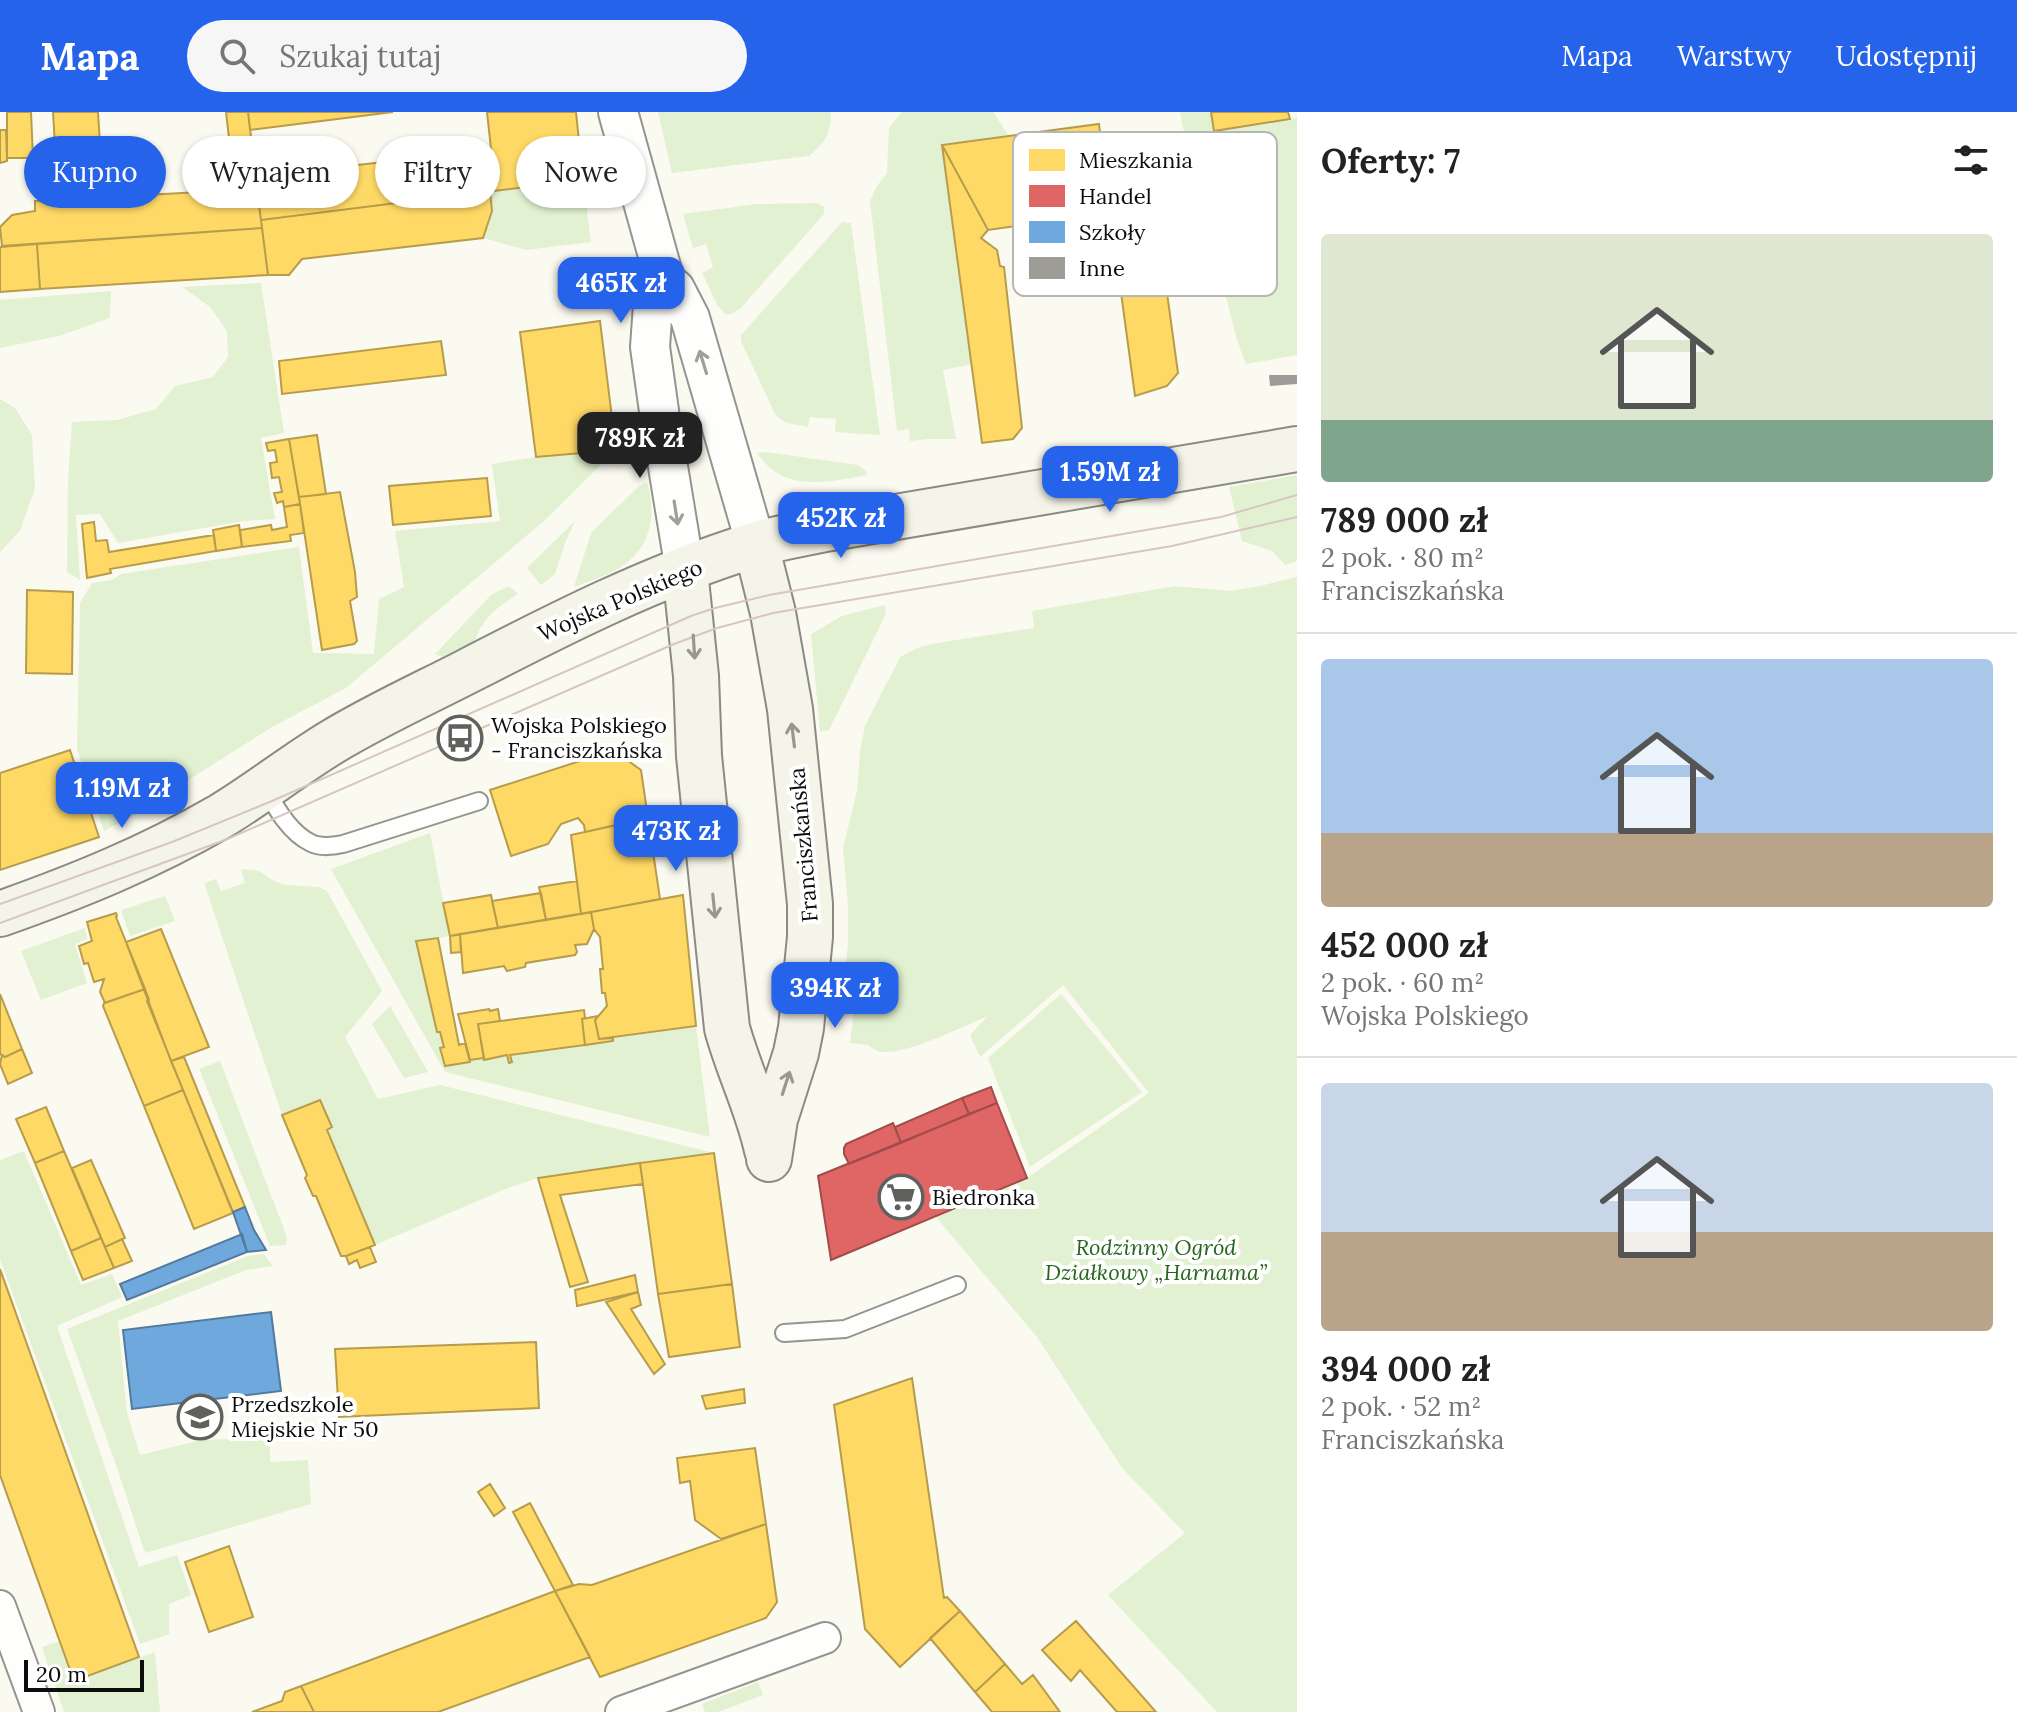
<!DOCTYPE html>
<html lang="pl">
<meta charset="utf-8">
<style>
body{margin:0;font-family:Lora,serif;background:#f6f6f6;color:#222;height:100vh;display:flex;flex-direction:column;font-size:30px;white-space:nowrap}
*{box-sizing:border-box;margin:0}
p{font-size:26px;color:#767676}
.icon{flex:none;width:44px;height:44px;fill:none;stroke:currentColor;stroke-width:2;stroke-linecap:round;stroke-linejoin:round}
.map{position:relative;flex:1;overflow:hidden}
.panel{display:flex;flex-direction:column;background:#fff;width:720px}
.panel>*{flex:none}
.top-card{position:absolute;left:24px;top:24px;width:760px;height:72px;display:flex;gap:16px}
.scale{position:absolute;left:24px;bottom:20px;width:120px;box-sizing:border-box;padding-left:8px;border:4px solid #0d0d0d;border-top:0;font-size:22px;line-height:28px;white-space:nowrap;color:#0d0d0d;-webkit-text-stroke:6px #fff;paint-order:stroke}
.price{position:absolute;translate:-50% -68px;padding:0 18px;border-radius:16px;background:#2563eb;color:#fff;font-size:26px;line-height:52px;filter:drop-shadow(0 2px 4px #0008)}
.price::after{content:'';position:absolute;left:50%;top:48px;width:24px;height:18px;margin-left:-12px;background:inherit;clip-path:polygon(0 0,100% 0,50% 100%)}
.price.current{background:#222;color:#fff}
ul{padding:0;list-style:none}
li{display:grid;align-content:center;gap:16px;height:424px;padding:0 24px}
li+li{border-top:2px solid #e0e0e0}
li span{display:grid;place-items:center;height:248px;border-radius:8px;color:#555}
li>.icon{margin-inline-start:auto}
span .icon{width:144px;height:144px;fill:#fffc;stroke-width:1}
li b{font-size:34px}
h2{display:flex;justify-content:space-between;align-items:center;height:96px;padding:0 24px;font-size:34px}
.tag{padding:0 28px;border-radius:36px;background:#fff;box-shadow:0 2px 6px #0004;font-size:28px;line-height:72px}
.tag.current{background:#2563eb;color:#fff}
header{display:flex;align-items:center;gap:48px;box-sizing:border-box;height:112px;padding:0 40px;background:#2563eb;color:#fff}
header strong{font-size:38px}
nav{display:flex;gap:44px;margin-inline-start:auto;font-size:28px}
.search{width:560px;height:72px;background:#f6f6f6;display:flex;align-items:center;gap:20px;box-sizing:border-box;padding:0 28px;border-radius:44px;color:#767676;font-size:30px}
main{display:flex;flex:1;min-height:0}
.map>svg:first-child{display:block}
.green{fill:#e2f1d1}
.homes{fill:#ffd966;stroke:#b69c4b;stroke-width:2}
.shops{fill:#e06666;stroke:#a14b4b;stroke-width:2}
.schools{fill:#6fa8dc;stroke:#527a9e;stroke-width:2}
.building{fill:#9e9c97}
.lines{fill:none;stroke-linecap:round;stroke-linejoin:round}
.service-casing{stroke:#949490;stroke-width:20}
.minor-casing{stroke:#949490;stroke-width:34}
.tertiary-casing{stroke:#949490;stroke-width:42}
.secondary-casing{stroke:#8b8a86;stroke-width:48}
.service{stroke:#fefefd;stroke-width:16}
.minor{stroke:#fefefd;stroke-width:30}
.tertiary{stroke:#fefefd;stroke-width:38}
.secondary{stroke:#f5f4e8;stroke-width:44}
.tram{stroke:#d7c5c3;stroke-width:2}
.oneway{stroke:#9e9e9d}
.oneway2{stroke:#989890}
.labels{text-anchor:middle;stroke-width:8;stroke-linejoin:round;paint-order:stroke}
.street-label{font-size:22px;fill:#0d0d0d;stroke:#fff}
.poi-label{font-size:22px;fill:#0d0d0d;stroke:#fff;text-anchor:start}
.park-label{font-size:22px;font-style:italic;fill:#26661c;stroke:#fff}
.key{fill:#fff;stroke:#b6b6b6;stroke-width:2}
.key-label{font-size:22px;fill:#0d0d0d}
</style>
<header>
<strong>Mapa</strong>
<div class="search"><svg class="icon" aria-label="search" viewBox="0 0 24 24"><circle cx="10" cy="10" r="6"/><path d="M15 15l6 6"/></svg>Szukaj tutaj</div>
<nav><a>Mapa</a><a>Warstwy</a><a>Udostępnij</a></nav>
</header>
<main>
<div class="map">
<svg width="1297" height="1600" viewBox="0 0 1297 1600">
<rect width="100%" height="100%" fill="#fbfaf1"/>
<!-- green -->
<path class="green" d="M 658,0 L 831,0 C 831,22 825,31 809,44 L 672,61 Z
M 902,0 L 993,0 L 1009,24 L 943,33 L 972,252 L 943,258 L 956,327 L 927,327 L 910,329 L 909,317 L 897,319 L 870,89 L 877,74 L 887,61 L 889,16 Z
M 1180,0 L 1211,0 L 1215,19 L 1297,6 L 1297,243 L 1246,252 L 1237,228 L 1185,25 Z
M 583,68 L 591,130 L 526,138 L 483,126 L 492,99 L 490,79 Z
M 817,91 L 824,95 L 824,102 L 740,197 L 731,202 L 725,202 L 718,194 L 702,161 L 713,155 L 706,132 L 693,136 L 683,102 L 757,92 Z
M 842,110 L 851,111 L 880,323 L 835,320 L 836,307 L 810,305 L 808,315 C 795,312 784,313 775,302 L 741,229 L 741,223 Z
M 261,171 L 284,321 L 261,326 L 275,407 L 244,409 L 118,431 L 100,402 L 76,403 L 80,468 L 67,460 L 68,368 L 72,310 L 117,308 L 156,297 L 175,274 L 213,265 L 228,245 L 227,219 L 210,195 L 182,175 Z
M 111,179 L 110,206 L 59,224 L 0,236 L 0,188 Z
M 0,287 L 15,296 L 32,323 L 35,376 L 20,419 L 0,440 Z
M 616,338 L 544,409 L 346,576 L 272,615 L 138,700 L 104,719 L 77,637 L 80,491 L 92,471 L 112,468 L 121,462 L 299,435 L 313,541 L 374,542 L 379,487 L 404,475 L 395,419 L 500,409 L 492,352 L 536,345 Z
M 766,340 L 858,353 L 866,359 L 867,363 C 826,370 785,382 757,341 Z
M 1297,363 L 1297,449 L 1285,453 L 1272,439 L 1242,429 L 1229,375 Z
M 647,370 C 657,402 651,436 621,455 C 607,464 589,469 574,475 L 591,421 L 639,374 Z
M 575,409 L 565,431 L 555,462 L 541,473 L 527,456 Z
M 1297,465 L 1297,1600 L 1217,1600 L 1108,1483 L 1185,1421 L 1122,1356 L 1037,1225 L 935,1104 L 1027,1066 L 1149,981 L 1063,873 L 980,945 L 970,923 L 988,904 C 964,914 910,941 885,940 C 878,940 873,937 868,933 L 850,931 L 857,873 L 844,870 L 848,832 L 848,794 L 843,736 L 857,679 L 860,640 L 865,614 L 900,545 L 917,536 L 937,531 L 1034,516 L 1032,499 L 1175,474 L 1230,479 L 1260,474 Z
M 509,474 L 518,482 C 498,495 482,506 475,529 L 442,545 L 435,542 L 492,482 Z
M 885,493 L 886,502 L 829,618 L 820,620 L 811,522 L 842,504 Z
M 430,721 L 450,824 L 416,830 L 437,920 L 440,920 L 444,935 L 441,936 L 445,954 L 469,950 L 470,948 L 484,946 L 485,948 L 507,943 L 509,951 L 512,950 L 510,943 L 612,929 L 613,926 L 696,914 L 710,1025 L 445,960 L 331,757 Z
M 241,757 L 259,759 L 274,769 L 285,773 L 319,775 L 327,779 L 382,879 L 345,925 L 378,987 L 440,973 L 714,1041 L 538,1066 L 508,1076 L 375,1133 L 327,1018 L 331,1014 L 321,989 L 282,1003 L 204,771 L 216,767 L 221,779 L 245,771 Z
M 165,784 L 175,809 L 130,824 L 121,798 Z
M 85,816 L 87,827 L 75,832 L 87,871 L 41,888 L 21,839 Z
M 1061,882 L 1142,980 L 1030,1055 L 988,946 Z
M 390,894 L 428,960 L 404,966 L 372,912 Z
M 220,949 L 287,1125 L 286,1133 L 270,1134 L 199,957 Z
M 24,1039 L 81,1173 L 112,1162 L 122,1185 L 57,1214 L 139,1455 L 177,1443 L 191,1483 L 169,1492 L 169,1522 L 140,1532 L 0,1147 L 0,1048 Z
M 264,1142 L 273,1154 L 246,1158 L 118,1209 L 127,1301 L 140,1343 L 201,1328 L 270,1326 L 270,1350 L 308,1348 L 311,1392 L 145,1441 L 115,1350 L 67,1217 L 248,1144 Z
M 60,1529 L 74,1569 L 155,1540 L 160,1600 L 64,1600 L 42,1535 Z
M 758,1570 L 763,1583 L 718,1600 L 705,1600 L 702,1592 Z"/>
<!-- homes -->
<path class="homes" d="M 7,0 L 31,0 L 33,46 L 7,46 Z
M 53,0 L 98,0 L 100,32 L 55,34 Z
M 226,0 L 248,0 L 252,33 L 230,35 Z
M 248,0 L 393,0 L 250,18 Z
M 487,0 L 576,0 L 583,68 L 261,108 L 255,65 L 426,45 L 429,48 L 477,45 L 487,55 L 492,46 Z
M 1211,0 L 1288,0 L 1290,7 L 1214,19 Z
M 1099,12 L 1111,112 L 1096,114 L 1085,104 L 988,118 L 942,33 Z
M 0,18 L 6,18 L 7,46 L 7,49 L 0,51 Z
M 942,33 L 988,118 L 981,126 L 997,138 L 1000,154 L 1004,155 L 1022,316 L 1013,327 L 982,331 Z
M 1149,50 L 1178,261 L 1167,274 L 1135,284 L 1104,55 Z
M 257,77 L 262,116 L 2,134 L 0,115 L 12,103 L 35,99 L 35,89 Z
M 490,79 L 492,99 L 483,126 L 302,147 L 289,163 L 268,163 L 261,108 Z
M 262,116 L 268,163 L 40,177 L 37,132 Z
M 37,132 L 40,177 L 0,180 L 0,135 Z
M 600,209 L 616,338 L 536,345 L 520,220 Z
M 441,229 L 446,263 L 282,282 L 279,249 Z
M 317,323 L 326,382 L 299,385 L 289,327 Z
M 289,327 L 300,392 L 284,395 L 283,389 L 277,391 L 274,381 L 282,380 L 279,365 L 272,366 L 270,351 L 277,350 L 275,338 L 268,339 L 266,331 Z
M 487,366 L 491,404 L 393,413 L 389,374 Z
M 340,380 L 355,460 L 357,485 L 350,489 L 357,529 L 354,532 L 322,538 L 299,385 Z
M 300,392 L 304,421 L 290,423 L 291,429 L 242,435 L 240,418 L 271,413 L 272,418 L 287,415 L 284,395 Z
M 94,410 L 96,429 L 107,428 L 109,440 L 214,423 L 216,439 L 110,457 L 111,461 L 87,466 L 82,412 Z
M 239,413 L 242,435 L 216,439 L 213,418 Z
M 27,478 L 73,480 L 72,562 L 26,561 Z
M 70,638 L 99,725 L 0,758 L 0,661 Z
M 611,639 L 616,640 L 641,658 L 648,706 L 585,720 L 584,713 L 578,706 L 561,712 L 548,732 L 511,744 L 490,678 Z
M 648,706 L 660,787 L 581,802 L 571,723 Z
M 577,769 L 581,802 L 546,808 L 539,775 Z
M 541,781 L 546,808 L 498,816 L 492,789 Z
M 491,783 L 498,816 L 450,824 L 443,791 Z
M 683,783 L 696,914 L 599,927 L 595,908 L 607,894 L 605,881 L 602,881 L 600,857 L 603,857 L 600,825 L 594,817 L 591,800 Z
M 591,800 L 594,817 L 587,832 L 575,833 L 577,840 L 575,843 L 526,851 L 525,855 L 507,859 L 504,854 L 463,861 L 460,822 Z
M 116,801 L 117,804 L 116,805 L 145,877 L 105,891 L 100,880 L 104,867 L 94,870 L 88,851 L 84,852 L 79,834 L 92,829 L 87,810 Z
M 161,817 L 209,935 L 171,949 L 126,830 Z
M 460,822 L 461,840 L 451,841 L 450,824 Z
M 438,826 L 459,933 L 465,931 L 470,950 L 445,954 L 440,936 L 444,935 L 440,920 L 437,920 L 416,829 Z
M 145,877 L 149,888 L 147,889 L 183,978 L 144,994 L 103,894 L 104,891 Z
M 0,882 L 22,937 L 5,945 L 0,942 Z
M 489,897 L 490,899 L 498,897 L 500,909 L 478,912 L 484,946 L 470,948 L 458,902 Z
M 584,898 L 585,906 L 582,907 L 585,933 L 510,943 L 512,950 L 509,951 L 507,943 L 484,948 L 478,912 Z
M 598,904 L 595,908 L 599,927 L 613,926 L 613,929 L 585,933 L 582,907 Z
M 22,937 L 32,961 L 8,972 L 0,952 L 2,943 L 5,945 Z
M 184,945 L 245,1095 L 233,1100 L 171,949 Z
M 183,978 L 233,1101 L 194,1117 L 144,994 Z
M 320,988 L 332,1015 L 327,1018 L 375,1133 L 346,1144 L 341,1144 L 316,1084 L 313,1084 L 305,1066 L 307,1063 L 282,1003 Z
M 46,995 L 64,1039 L 35,1051 L 16,1007 Z
M 64,1039 L 101,1126 L 71,1139 L 35,1051 Z
M 714,1041 L 732,1172 L 658,1182 L 640,1051 Z
M 91,1048 L 125,1126 L 105,1135 L 72,1056 Z
M 640,1051 L 643,1072 L 560,1083 L 588,1170 L 570,1175 L 538,1066 Z
M 101,1126 L 114,1156 L 83,1168 L 71,1139 Z
M 122,1127 L 132,1149 L 114,1156 L 105,1135 Z
M 370,1135 L 376,1150 L 360,1156 L 357,1148 L 349,1152 L 346,1144 Z
M 0,1157 L 139,1545 L 74,1569 L 0,1363 Z
M 635,1163 L 638,1180 L 577,1194 L 575,1178 Z
M 732,1172 L 740,1235 L 669,1245 L 658,1182 Z
M 638,1180 L 641,1193 L 631,1197 L 665,1252 L 654,1262 L 606,1190 Z
M 536,1230 L 539,1296 L 339,1305 L 335,1237 Z
M 912,1266 L 944,1486 L 947,1485 L 960,1499 L 900,1555 L 865,1517 L 834,1293 Z
M 744,1277 L 745,1291 L 706,1297 L 702,1284 Z
M 755,1336 L 766,1412 L 721,1427 L 695,1408 L 690,1369 L 680,1371 L 677,1346 Z
M 490,1372 L 505,1396 L 494,1404 L 478,1380 Z
M 530,1391 L 573,1473 L 555,1479 L 513,1400 Z
M 766,1412 L 777,1490 L 766,1506 L 600,1565 L 555,1479 L 579,1472 L 592,1473 Z
M 229,1434 L 253,1505 L 209,1520 L 185,1450 Z
M 555,1479 L 590,1545 L 438,1600 L 314,1600 L 301,1574 Z
M 960,1499 L 1005,1552 L 975,1580 L 930,1526 Z
M 1076,1509 L 1156,1600 L 1117,1600 L 1080,1558 L 1071,1569 L 1042,1538 Z
M 1005,1552 L 1022,1572 L 1033,1563 L 1060,1600 L 992,1600 L 975,1580 Z
M 301,1574 L 314,1600 L 252,1600 L 282,1589 L 285,1580 Z"/>
<!-- shops -->
<path class="shops" d="M 991,975 L 997,991 L 969,1002 L 962,986 Z
M 962,986 L 969,1002 L 901,1031 L 895,1015 Z
M 997,991 L 1027,1066 L 831,1148 L 818,1064 Z
M 893,1011 L 901,1031 L 849,1052 L 844,1042 L 844,1036 L 846,1032 Z"/>
<!-- schools -->
<path class="schools" d="M 245,1095 L 254,1118 L 266,1138 L 247,1140 L 233,1100 Z
M 242,1122 L 247,1140 L 127,1188 L 120,1172 Z
M 271,1200 L 281,1279 L 132,1297 L 123,1218 Z"/>
<!-- building -->
<path class="building" d="M 1269,263 L 1297,263 L 1297,272 L 1270,274 Z"/>
<g class="lines">
<!-- service casing -->
<g class="service-casing">
<path id="service" d="M 266,677 C 276,697 290,721 311,731 C 321,736 333,734 343,732 L 479,689
M 784,1221 L 845,1217 L 957,1173"/>
</g>
<!-- minor casing -->
<g class="minor-casing">
<path id="minor" d="M 0,1494 L 39,1600
M 621,1600 L 825,1526"/>
</g>
<!-- tertiary casing -->
<g class="tertiary-casing">
<path id="tertiary" d="M 618,0 L 665,169 L 675,177 L 690,206 L 756,433
M 665,169 L 653,193 L 650,235 L 660,306 L 685,458"/>
</g>
<!-- secondary casing -->
<g class="secondary-casing">
<path id="secondary" d="M 756,433 L 773,501 L 790,597 L 810,792 L 810,825 L 801,916 L 796,941 L 775,1007 L 769,1047
M 685,458 L 696,564 L 699,644 L 727,916 C 738,957 758,996 767,1038
M 0,802 C 79,774 148,746 221,704 C 259,681 294,653 332,630 C 375,604 421,583 466,560 C 559,512 653,464 754,433 C 777,426 801,422 825,417 L 1297,337"/>
</g>
<!-- service -->
<use href="#service" class="service"/>
<!-- minor -->
<use href="#minor" class="minor"/>
<!-- tertiary -->
<use href="#tertiary" class="tertiary"/>
<!-- secondary -->
<use href="#secondary" class="secondary"/>
<!-- tram -->
<path class="tram" d="M 0,792 L 172,730 L 272,689 L 691,504 L 715,496 L 769,483 L 1175,413 L 1221,405 L 1297,383
M 0,811 L 225,728 L 674,532 L 717,516 L 773,501 L 1172,434 L 1297,405"/>
</g>
<!-- one-way arrows -->
<defs><path id="oneway-shaft" d="M-6 0H5M1.5-3L5.5 0L1.5 3" fill="none" stroke-width="1.6" stroke-linecap="round" stroke-linejoin="round" transform="scale(2)"/></defs>
<g class="oneway">
<use href="#oneway-shaft" transform="translate(703 250) rotate(-107)"/>
<use href="#oneway-shaft" transform="translate(676 401) rotate(81)"/>
</g>
<g class="oneway2">
<use href="#oneway-shaft" transform="translate(694 535) rotate(86)"/>
<use href="#oneway-shaft" transform="translate(793 623) rotate(-97)"/>
<use href="#oneway-shaft" transform="translate(714 794) rotate(84)"/>
<use href="#oneway-shaft" transform="translate(786 971) rotate(-72)"/>
</g>
<!-- icons -->
<defs>
<g id="bus-ring" transform="scale(2.3)"><circle r="9.5" fill="#fff" stroke="#60605d" stroke-width="1.5"/><path d="M-5-6H5V4H4V6H2V4H-2V6H-4V4H-5ZM-3.5-4V0h7V-4ZM-3.5 1.2v1.5H-2V1.2ZM2 1.2v1.5H3.5V1.2Z" fill="#60605d"/></g>
<g id="supermarket-ring" transform="scale(2.3)"><circle r="9.5" fill="#fff" stroke="#60605d" stroke-width="1.5"/><path d="M-6-5.5h2.5l.6 2H6L4.5 2H-2.5L-4.4-4H-6ZM-1.5 3.2a1.3 1.3 0 1 0 .1 0ZM3 3.2a1.3 1.3 0 1 0 .1 0Z" fill="#60605d"/></g>
<g id="school-ring" transform="scale(2.3)"><circle r="9.5" fill="#fff" stroke="#60605d" stroke-width="1.5"/><path d="M0-5L7-2L0 1L-7-2ZM-4 1L0 2.5L4 1V4Q0 6-4 4Z" fill="#60605d"/></g>
</defs>
<g fill-rule="evenodd">
<use href="#bus-ring" x="460" y="626"/>
<use href="#supermarket-ring" x="901" y="1085"/>
<use href="#school-ring" x="200" y="1305"/>
</g>
<g class="labels">
<!-- street labels -->
<g class="street-label">
<text transform="translate(620 488) rotate(-23)" y="8">Wojska Polskiego</text>
<text transform="translate(803 733) rotate(-95)" y="8">Franciszkańska</text>
</g>
<!-- poi labels -->
<g class="poi-label">
<text x="491" y="621">Wojska Polskiego<tspan x="491" dy="25">- Franciszkańska</tspan></text>
<text x="932" y="1093">Biedronka</text>
<text x="231" y="1300">Przedszkole<tspan x="231" dy="25">Miejskie Nr 50</tspan></text>
</g>
<!-- park labels -->
<g class="park-label">
<text x="1156" y="1143">Rodzinny Ogród<tspan x="1156" dy="25">Działkowy „Harnama”</tspan></text>
</g>
</g>
<!-- legend -->
<rect x="1013" y="20" width="264" height="164" rx="12" class="key"/>
<rect x="1029" y="37" width="36" height="22" fill="#ffd966"/>
<rect x="1029" y="73" width="36" height="22" fill="#e06666"/>
<rect x="1029" y="109" width="36" height="22" fill="#6fa8dc"/>
<rect x="1029" y="145" width="36" height="22" fill="#9e9c97"/>
<g class="key-label">
<text x="1079" y="56">Mieszkania</text>
<text x="1079" y="92">Handel</text>
<text x="1079" y="128">Szkoły</text>
<text x="1079" y="164">Inne</text>
</g>
</svg>
<div class="scale">20 m</div>
<b class="price" style="left:621px;top:213px">465K zł</b>
<b class="price current" style="left:640px;top:368px">789K zł</b>
<b class="price" style="left:1110px;top:402px">1.59M zł</b>
<b class="price" style="left:841px;top:448px">452K zł</b>
<b class="price" style="left:122px;top:718px">1.19M zł</b>
<b class="price" style="left:676px;top:761px">473K zł</b>
<b class="price" style="left:835px;top:918px">394K zł</b>
<div class="top-card">
<a class="tag current">Kupno</a>
<a class="tag">Wynajem</a>
<a class="tag">Filtry</a>
<a class="tag">Nowe</a>
</div>
</div>
<section class="panel">
<h2>Oferty: 7<svg class="icon" aria-label="filters" viewBox="0 0 24 24"><path d="M4 7h16M4 17h16"/><circle cx="9" cy="7" r="2"/><circle cx="15" cy="17" r="2"/></svg></h2>
<ul>
<li><span style="background:linear-gradient(#dfe7d0 75%,#7fa58c 0)"><svg class="icon" aria-label="home" viewBox="0 0 24 24"><path d="M3 11l9-7 9 7M6 9v11h12V9"/></svg></span><div><b>789 000 zł</b><p>2 pok. · 80 m²</p><p>Franciszkańska</p></div></li>
<li><span style="background:linear-gradient(#a9c7e8 70%,#b9a48a 0)"><svg class="icon" aria-label="home" viewBox="0 0 24 24"><path d="M3 11l9-7 9 7M6 9v11h12V9"/></svg></span><div><b>452 000 zł</b><p>2 pok. · 60 m²</p><p>Wojska Polskiego</p></div></li>
<li><span style="background:linear-gradient(#c9d6e8 60%,#b9a48a 0)"><svg class="icon" aria-label="home" viewBox="0 0 24 24"><path d="M3 11l9-7 9 7M6 9v11h12V9"/></svg></span><div><b>394 000 zł</b><p>2 pok. · 52 m²</p><p>Franciszkańska</p></div></li>
</ul>
</section>
</main>
